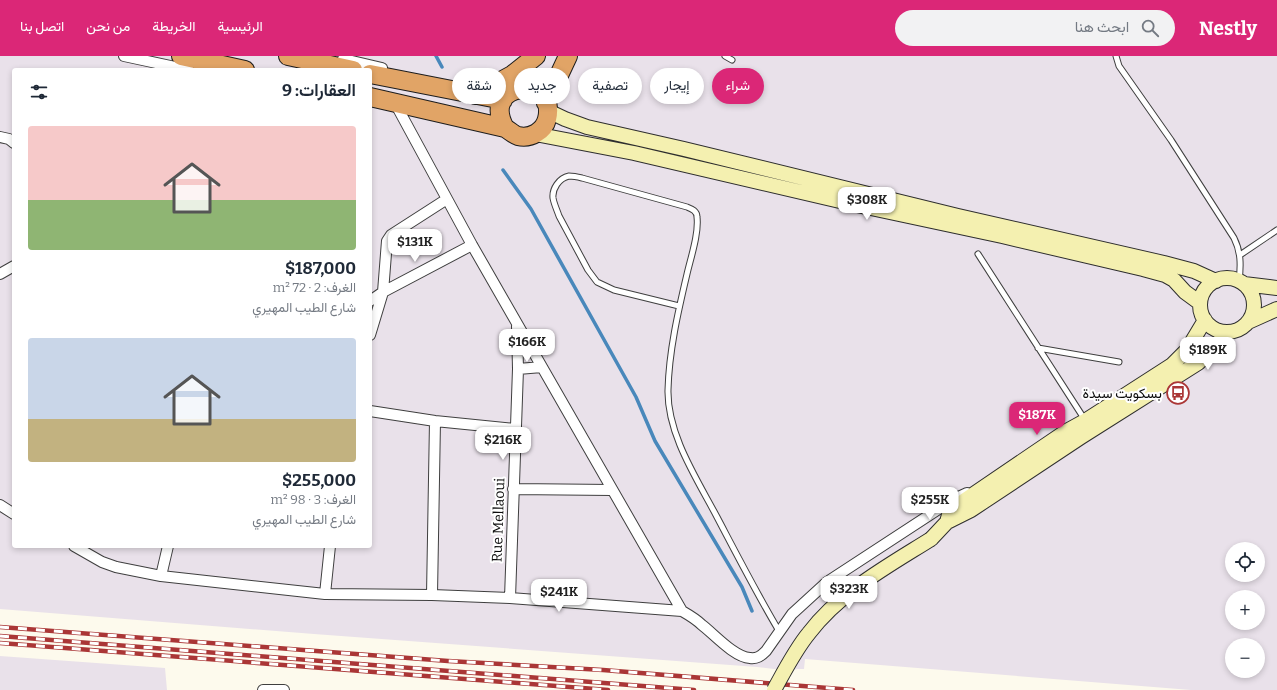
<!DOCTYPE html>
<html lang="ar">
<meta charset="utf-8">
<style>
body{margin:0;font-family:Bitter,Vazirmatn,serif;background:#f2f2f3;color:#1f2937;direction:rtl;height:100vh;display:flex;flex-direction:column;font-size:15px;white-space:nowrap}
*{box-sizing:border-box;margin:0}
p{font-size:13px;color:#747a83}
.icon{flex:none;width:22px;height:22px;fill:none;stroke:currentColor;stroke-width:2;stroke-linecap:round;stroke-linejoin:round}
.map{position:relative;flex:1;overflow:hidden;direction:ltr}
.drawer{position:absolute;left:12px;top:12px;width:360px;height:480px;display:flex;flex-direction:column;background:#fff;border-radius:4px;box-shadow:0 2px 6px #0003;direction:rtl}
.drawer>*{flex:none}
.banner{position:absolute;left:384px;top:12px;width:380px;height:36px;direction:rtl;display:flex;gap:8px}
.controls{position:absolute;left:1225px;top:486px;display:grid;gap:8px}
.controls a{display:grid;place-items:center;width:40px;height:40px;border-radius:50%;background:#fff;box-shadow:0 2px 6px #0003;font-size:20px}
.price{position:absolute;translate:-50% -34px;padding:0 9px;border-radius:8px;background:#fff;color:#222;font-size:13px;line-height:26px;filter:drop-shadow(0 1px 2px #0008)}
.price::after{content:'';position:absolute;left:50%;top:24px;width:12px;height:9px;margin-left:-6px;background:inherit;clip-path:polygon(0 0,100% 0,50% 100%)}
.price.selected{background:#db2777;color:#fff}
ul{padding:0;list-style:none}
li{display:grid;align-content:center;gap:8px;height:212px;padding:0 16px}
li span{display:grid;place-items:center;height:124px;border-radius:4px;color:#555}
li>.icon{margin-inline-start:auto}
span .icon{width:72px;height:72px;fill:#fffc;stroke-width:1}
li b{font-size:17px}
h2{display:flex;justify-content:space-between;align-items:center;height:48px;padding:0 16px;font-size:17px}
.tag{padding:0 14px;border-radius:18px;background:#fff;box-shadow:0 2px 6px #0003;font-size:14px;line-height:36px}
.tag.selected{background:#db2777;color:#fff}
header{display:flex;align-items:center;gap:24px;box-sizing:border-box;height:56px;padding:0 20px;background:#db2777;color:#fff}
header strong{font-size:19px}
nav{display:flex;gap:22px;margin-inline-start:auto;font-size:14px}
.search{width:280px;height:36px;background:#f2f2f3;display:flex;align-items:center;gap:10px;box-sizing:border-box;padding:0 14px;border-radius:22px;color:#747a83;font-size:15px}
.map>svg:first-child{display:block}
.industrial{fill:#e9e1ea;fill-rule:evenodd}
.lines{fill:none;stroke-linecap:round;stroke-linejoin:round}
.stream{stroke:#4988bb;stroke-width:3.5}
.lane-casing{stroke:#3f3f3f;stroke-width:7}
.street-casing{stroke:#3f3f3f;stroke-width:12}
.secondary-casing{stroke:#2e2e2e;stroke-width:16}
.highway-casing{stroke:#1d1d1d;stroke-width:20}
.lane{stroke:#fff;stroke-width:5}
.street{stroke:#fff;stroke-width:10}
.secondary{stroke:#f4f0b0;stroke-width:14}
.highway{stroke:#e1a466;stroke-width:18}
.rail-casing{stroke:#aa3636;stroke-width:4.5}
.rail{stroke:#fff;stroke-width:3;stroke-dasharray:9;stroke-linecap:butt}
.secondary-bridge-casing{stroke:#2e2e2e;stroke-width:16;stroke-linecap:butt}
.secondary-bridge{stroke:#f4f0b0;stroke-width:14}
.labels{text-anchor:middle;stroke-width:4;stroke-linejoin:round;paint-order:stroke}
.poi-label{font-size:14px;fill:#0c0c0c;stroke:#fff;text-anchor:end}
.street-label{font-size:14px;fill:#0c0c0c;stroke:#fff}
</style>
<header>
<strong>Nestly</strong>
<div class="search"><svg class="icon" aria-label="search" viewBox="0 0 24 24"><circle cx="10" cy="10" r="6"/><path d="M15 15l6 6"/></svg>ابحث هنا</div>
<nav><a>الرئيسية</a><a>الخريطة</a><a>من نحن</a><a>اتصل بنا</a></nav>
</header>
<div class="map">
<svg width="1277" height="634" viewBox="0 0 1277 634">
<rect width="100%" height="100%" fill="#fdfaed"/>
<!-- industrial -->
<path class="industrial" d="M 0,0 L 1277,0 L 1277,634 L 1191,634 L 805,603 L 804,613 L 797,613 L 790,615 L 757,611 L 314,578 L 0,553 ZM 14,14 L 370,14 L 370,490 L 14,490 ZM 1232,493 L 1258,493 L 1258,519 L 1232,519 ZM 1232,541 L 1258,541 L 1258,567 L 1232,567 ZM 1232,589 L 1258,589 L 1258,615 L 1232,615 Z
M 0,600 L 165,612 L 167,634 L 0,634 Z"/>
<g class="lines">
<!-- stream -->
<path class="stream" d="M 436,0 L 442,11
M 503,114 L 531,153 L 636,341 L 655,385 L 742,531 L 752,555"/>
<!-- lane casing -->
<g class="lane-casing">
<path id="lane" d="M 725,0 L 732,4
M 1116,0 L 1119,10 L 1171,84 L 1234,182 C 1241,196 1241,209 1239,225
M 978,198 L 1085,364
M 1240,199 L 1277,174
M 679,250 L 614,234 L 597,226 L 588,214 L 559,160 C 557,154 554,148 553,142 C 552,133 559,122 569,120 C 573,120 578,121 582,122 L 687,151 C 692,153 697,155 697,161 C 699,177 691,201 687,218 C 678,256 669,295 668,334 C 667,378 697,423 717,461 C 737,499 757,538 779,575
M 1038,292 L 1119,306"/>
</g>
<!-- street casing -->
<g class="street-casing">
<path id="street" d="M 124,0 L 189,14
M 343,3 L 382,12
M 395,47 L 472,189 L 682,555
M 0,81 L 9,83 L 14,87
M 0,218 L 14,210
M 370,245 L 383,236 L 472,189
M 370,279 L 383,236 L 387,185 L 391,179 L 447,143
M 518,313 L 542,311
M 370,355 L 435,365 L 515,373
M 513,433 L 612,434
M 0,449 L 14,458
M 74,490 L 102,506 L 116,511 L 161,520 L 325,538 L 432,539 L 510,542 L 682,555 C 689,559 696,563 702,569 C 714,578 734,601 750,602 C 757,603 761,600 766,595 L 792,558 L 827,526 L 954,443 L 967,437
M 161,520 L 168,490
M 325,538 L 330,490
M 432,539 L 435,365
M 510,542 L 518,313 L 517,270
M 263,634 L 284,634"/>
</g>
<!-- secondary casing -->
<g class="secondary-casing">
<path id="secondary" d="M 548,55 L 565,63 L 587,71 L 684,93 L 958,160 L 1164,207 L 1194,215 L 1216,225
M 535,78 L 634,97 L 857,149 L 1002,180 L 1143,213 L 1165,219 L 1174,224 L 1185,236 L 1200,247
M1200 249a27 27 0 1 1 54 0a27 27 0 1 1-54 0Z
M 1244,228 L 1277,232
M 1248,266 L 1277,253
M 947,466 L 950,455 L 962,446 L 1065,376 L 1085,365 L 1172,309 L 1187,294 L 1205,264
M 931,483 L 947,466 L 971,454 L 1081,381 L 1198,307 L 1229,276"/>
</g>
<!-- highway casing -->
<g class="highway-casing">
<path id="highway" d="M 181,0 L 245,14
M 288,0 L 353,14
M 370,18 L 503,44
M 475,39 L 512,19 L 536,0
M 370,41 L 505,72 C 509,74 514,79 518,80 C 531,83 544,75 547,63 C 558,19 479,25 505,72
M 546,47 L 568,0"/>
</g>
<!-- lane -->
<use href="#lane" class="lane"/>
<!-- street -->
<use href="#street" class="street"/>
<!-- secondary -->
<use href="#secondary" class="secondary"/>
<!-- highway -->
<use href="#highway" class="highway"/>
<!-- rail casing -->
<g class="rail-casing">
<path id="rail" d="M 0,571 L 448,605 L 603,614 L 853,634
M 0,580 L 694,634
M 0,587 L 608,634"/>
</g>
<!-- rail -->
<use href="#rail" class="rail"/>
<!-- secondary-bridge casing -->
<g class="secondary-bridge-casing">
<path id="secondary-bridge" d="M 774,634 C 785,614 795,594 809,577 C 840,536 888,510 931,483"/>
</g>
<!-- secondary-bridge -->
<use href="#secondary-bridge" class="secondary-bridge"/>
</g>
<!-- icons -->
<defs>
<g id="bus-ring" transform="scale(1.15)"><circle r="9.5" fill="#fff" stroke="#aa3636" stroke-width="1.5"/><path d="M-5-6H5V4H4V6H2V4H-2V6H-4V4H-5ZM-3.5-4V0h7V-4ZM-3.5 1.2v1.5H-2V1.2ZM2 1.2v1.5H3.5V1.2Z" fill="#aa3636"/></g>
</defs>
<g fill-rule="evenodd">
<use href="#bus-ring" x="1178" y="337"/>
</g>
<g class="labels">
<!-- poi labels -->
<g class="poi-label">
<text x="1162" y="342">بسكويت سيدة</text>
</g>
<!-- street labels -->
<g class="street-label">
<text transform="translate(498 464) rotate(-88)" y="5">Rue Mellaoui</text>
</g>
</g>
</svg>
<div class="controls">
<a><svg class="icon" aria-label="locate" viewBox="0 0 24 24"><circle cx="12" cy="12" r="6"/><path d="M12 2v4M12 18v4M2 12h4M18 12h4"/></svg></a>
<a>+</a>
<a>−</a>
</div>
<b class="price" style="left:867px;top:165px">$308K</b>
<b class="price" style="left:415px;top:207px">$131K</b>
<b class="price" style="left:527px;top:307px">$166K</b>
<b class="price" style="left:1208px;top:315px">$189K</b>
<b class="price selected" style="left:1037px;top:380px">$187K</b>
<b class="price" style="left:503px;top:405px">$216K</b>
<b class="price" style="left:930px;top:465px">$255K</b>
<b class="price" style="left:849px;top:554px">$323K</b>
<b class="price" style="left:559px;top:557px">$241K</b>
<div class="banner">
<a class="tag selected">شراء</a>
<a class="tag">إيجار</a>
<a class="tag">تصفية</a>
<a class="tag">جديد</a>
<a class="tag">شقة</a>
</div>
<section class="drawer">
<h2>العقارات: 9<svg class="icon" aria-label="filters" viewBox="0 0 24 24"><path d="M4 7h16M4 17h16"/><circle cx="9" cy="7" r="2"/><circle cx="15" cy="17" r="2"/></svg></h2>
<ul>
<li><span style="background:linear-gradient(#f6c9c9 60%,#8fb573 0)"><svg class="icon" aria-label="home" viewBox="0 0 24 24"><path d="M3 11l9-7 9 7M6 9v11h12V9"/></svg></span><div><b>$187,000</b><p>الغرف: 2 · 72 m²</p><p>شارع الطيب المهيري</p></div></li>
<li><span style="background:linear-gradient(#c9d6e8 65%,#c2b280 0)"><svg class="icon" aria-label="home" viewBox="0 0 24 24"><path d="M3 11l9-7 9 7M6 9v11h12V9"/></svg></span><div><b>$255,000</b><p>الغرف: 3 · 98 m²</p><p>شارع الطيب المهيري</p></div></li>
</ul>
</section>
</div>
